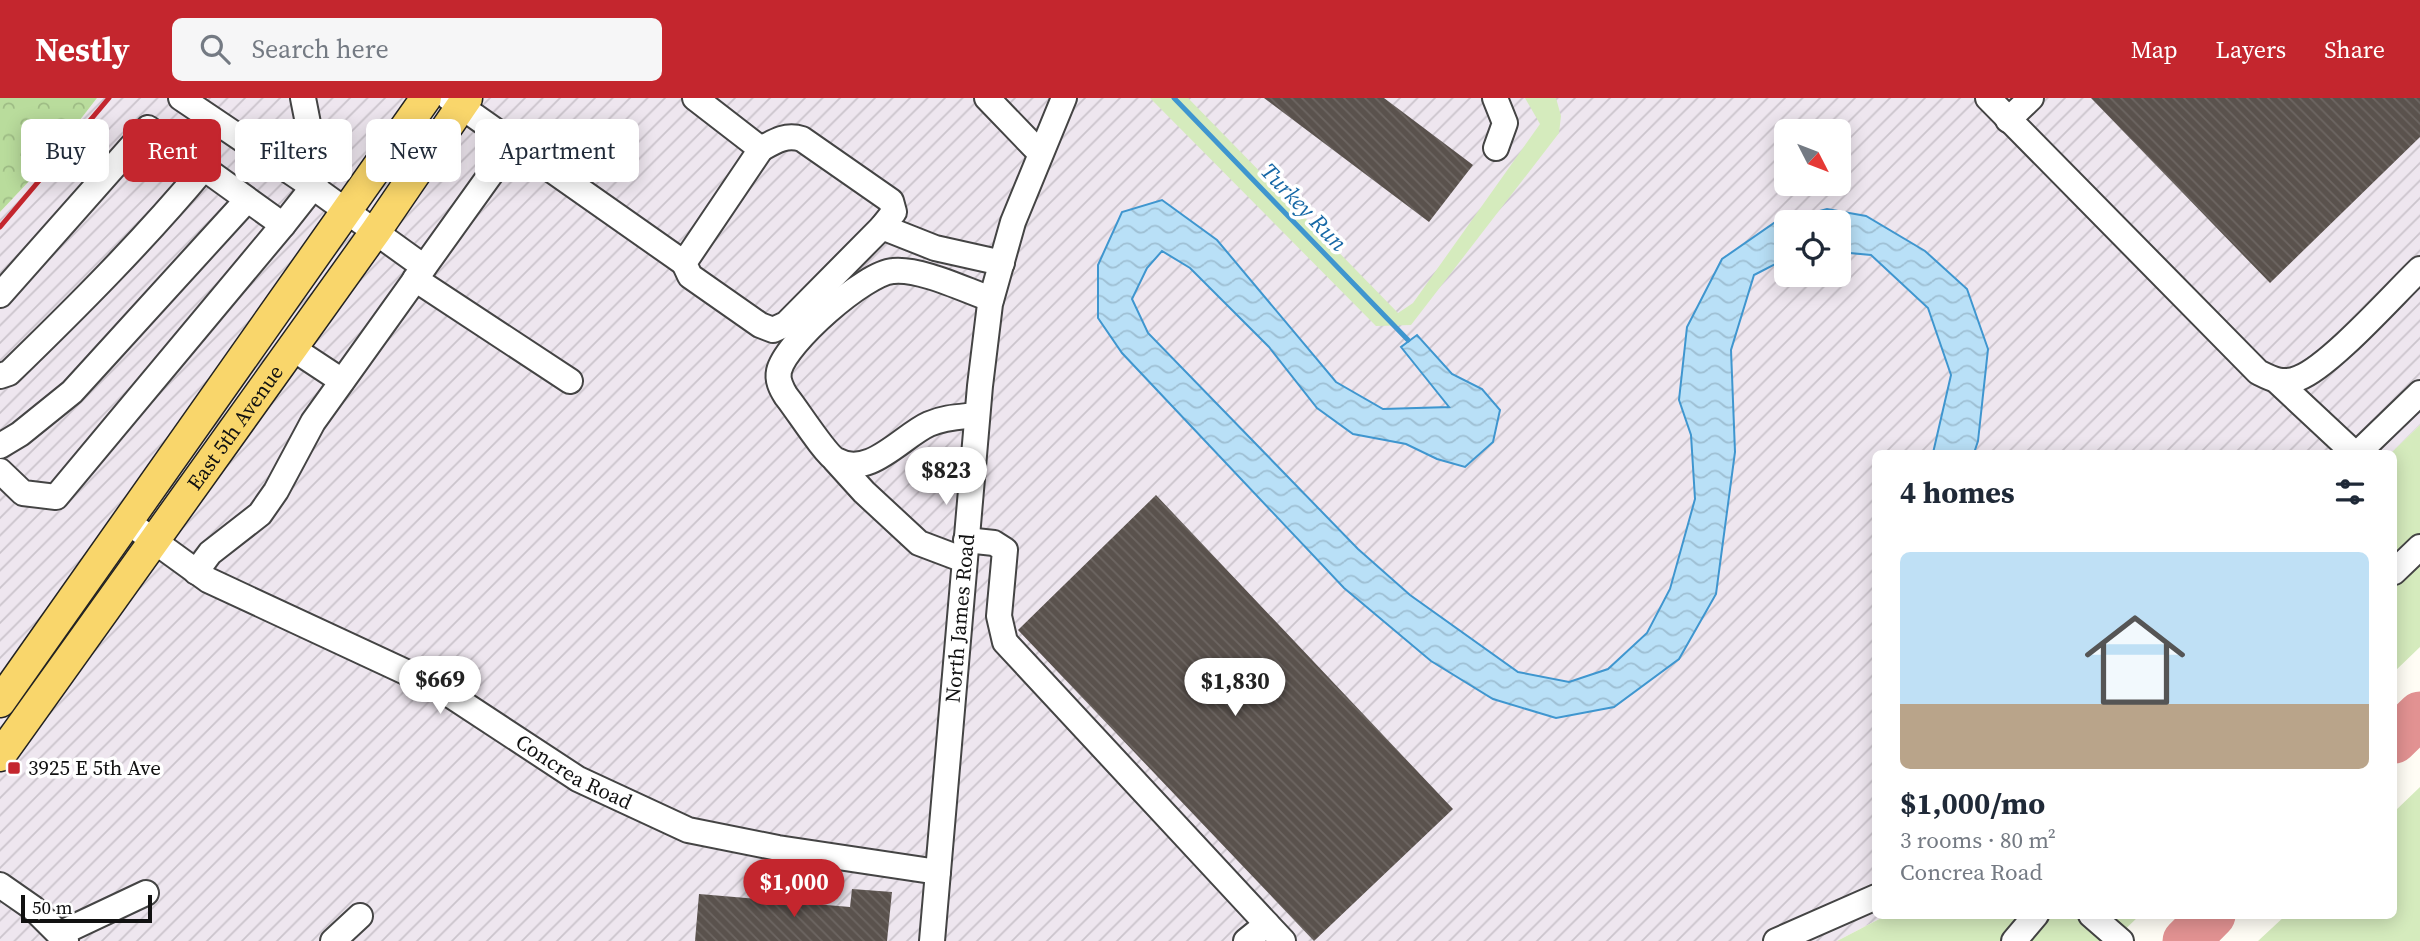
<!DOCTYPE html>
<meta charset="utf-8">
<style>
body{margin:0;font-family:"Source Serif 4",serif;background:#f6f6f7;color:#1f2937;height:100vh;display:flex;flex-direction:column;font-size:26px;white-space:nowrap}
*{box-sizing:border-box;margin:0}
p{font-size:23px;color:#747a83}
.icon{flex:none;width:38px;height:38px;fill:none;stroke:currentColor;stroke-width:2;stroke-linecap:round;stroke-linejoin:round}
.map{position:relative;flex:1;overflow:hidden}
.sheet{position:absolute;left:1872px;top:352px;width:525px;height:469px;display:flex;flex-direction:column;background:#fff;border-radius:10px;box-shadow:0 4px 18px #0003}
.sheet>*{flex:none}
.guide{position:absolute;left:21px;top:21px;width:665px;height:63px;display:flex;gap:14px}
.needle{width:46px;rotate:132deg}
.tools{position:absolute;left:1774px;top:21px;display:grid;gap:14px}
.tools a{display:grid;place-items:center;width:77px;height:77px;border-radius:10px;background:#fff;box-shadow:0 4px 18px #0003;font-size:35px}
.scale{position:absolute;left:21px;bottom:18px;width:131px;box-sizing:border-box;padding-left:7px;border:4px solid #111;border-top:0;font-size:19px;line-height:24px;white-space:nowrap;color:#111;-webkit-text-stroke:5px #fff;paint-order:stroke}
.price{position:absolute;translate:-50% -60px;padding:0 16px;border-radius:24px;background:#fff;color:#222;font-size:23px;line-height:46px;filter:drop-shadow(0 2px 4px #0008)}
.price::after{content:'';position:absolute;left:50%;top:42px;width:21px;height:16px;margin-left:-10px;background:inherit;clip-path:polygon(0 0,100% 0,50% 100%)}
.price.active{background:#c4262e;color:#fff}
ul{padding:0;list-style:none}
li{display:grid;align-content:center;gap:14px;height:371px;padding:0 28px}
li+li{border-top:2px solid #e0e1e3}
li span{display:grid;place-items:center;height:217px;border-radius:10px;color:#555}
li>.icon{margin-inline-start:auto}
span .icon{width:126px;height:126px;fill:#fffc;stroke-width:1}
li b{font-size:30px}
h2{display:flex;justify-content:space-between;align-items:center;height:84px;padding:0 28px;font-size:30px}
.chip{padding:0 24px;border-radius:10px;background:#fff;box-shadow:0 4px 18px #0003;font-size:24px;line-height:63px}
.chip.active{background:#c4262e;color:#fff}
header{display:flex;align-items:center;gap:42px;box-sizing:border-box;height:98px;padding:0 35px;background:#c4262e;color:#fff}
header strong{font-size:33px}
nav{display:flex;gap:38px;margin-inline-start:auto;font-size:24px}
.search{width:490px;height:63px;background:#f6f6f7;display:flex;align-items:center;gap:18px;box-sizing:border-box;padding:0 24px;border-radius:10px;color:#747a83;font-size:26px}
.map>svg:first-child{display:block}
.industrial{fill:url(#industrial-furrows);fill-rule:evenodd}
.grass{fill:#d5ebbd}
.forest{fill:url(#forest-crowns)}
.water{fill:url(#water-waves);stroke:#3f96cf;stroke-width:2}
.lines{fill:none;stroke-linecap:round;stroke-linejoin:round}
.stream{stroke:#3f96cf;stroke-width:5}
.taxiway{stroke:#e29292;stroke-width:47}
.building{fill:url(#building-back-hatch)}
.minor-casing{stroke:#444;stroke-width:28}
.major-casing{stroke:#222;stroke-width:33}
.minor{stroke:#fff;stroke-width:24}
.major{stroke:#f9d66b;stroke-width:30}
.rail{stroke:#c4262e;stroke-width:5}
.poi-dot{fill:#c4262e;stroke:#fff;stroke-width:2.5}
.labels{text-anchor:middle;stroke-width:7;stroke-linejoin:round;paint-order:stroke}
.street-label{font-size:21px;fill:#111;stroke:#fff}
.poi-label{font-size:21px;fill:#111;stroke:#fff;text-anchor:start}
.water-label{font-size:23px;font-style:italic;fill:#1768a6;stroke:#fff}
</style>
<header>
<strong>Nestly</strong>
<div class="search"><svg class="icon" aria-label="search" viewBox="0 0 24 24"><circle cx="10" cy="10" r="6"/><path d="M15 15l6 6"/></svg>Search here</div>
<nav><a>Map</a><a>Layers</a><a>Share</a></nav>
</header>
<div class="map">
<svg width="2420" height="843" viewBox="0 0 2420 843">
<defs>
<pattern id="industrial-furrows" width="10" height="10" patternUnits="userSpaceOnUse" patternTransform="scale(1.75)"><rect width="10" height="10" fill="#eee6ef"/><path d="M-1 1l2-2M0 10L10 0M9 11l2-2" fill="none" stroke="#cbc4cc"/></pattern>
<pattern id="forest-crowns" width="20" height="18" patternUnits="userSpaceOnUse" patternTransform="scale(1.75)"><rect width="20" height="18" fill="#b9dc9c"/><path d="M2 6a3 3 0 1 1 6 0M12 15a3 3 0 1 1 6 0" fill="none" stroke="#9ebc85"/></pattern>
<pattern id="water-waves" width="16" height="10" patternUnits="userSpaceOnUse" patternTransform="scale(1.75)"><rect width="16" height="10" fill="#b9e0f7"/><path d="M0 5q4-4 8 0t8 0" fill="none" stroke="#9ebfd3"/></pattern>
<pattern id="building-back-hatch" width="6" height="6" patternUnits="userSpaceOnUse" patternTransform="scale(1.75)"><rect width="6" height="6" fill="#5a524d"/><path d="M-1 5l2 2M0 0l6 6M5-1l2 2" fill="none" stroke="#6d6662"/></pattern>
</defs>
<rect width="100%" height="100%" fill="#fffdf5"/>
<!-- industrial -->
<path class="industrial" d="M 97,0 L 2420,0 L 2420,327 L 2391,355 L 1876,355 L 1876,817 L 1887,817 L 1837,843 L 0,843 L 0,114 L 49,62 ZM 1787,33 L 1839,33 L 1839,86 L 1787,86 ZM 1787,124 L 1839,124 L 1839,177 L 1787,177 Z"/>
<!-- grass -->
<path class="grass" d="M 1150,0 L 1188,0 L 1398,215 L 1413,205 L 1540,26 L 1525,0 L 1556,0 L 1561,18 L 1559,35 L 1411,227 L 1376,228 Z
M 2420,327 L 2420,549 L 2394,574 L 2394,355 L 2391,355 Z
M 2420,689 L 2420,843 L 2258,843 L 2286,817 L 2394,817 L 2394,714 Z
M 1887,817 L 2140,817 L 2113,843 L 1837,843 Z"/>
<!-- forest -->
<path class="forest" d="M 0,0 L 97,0 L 49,62 L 0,114 Z"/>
<!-- water -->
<path class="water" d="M 1162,102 L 1217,142 L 1336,284 L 1383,311 L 1449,309 L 1401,249 L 1417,237 L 1452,276 L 1482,291 L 1500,312 L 1493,344 L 1465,369 L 1437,361 L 1406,346 L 1353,336 L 1317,310 L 1269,249 L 1190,170 L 1162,153 L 1147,170 L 1132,201 L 1148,235 L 1358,451 L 1410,497 L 1518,574 L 1569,584 L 1608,571 L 1647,535 L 1670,491 L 1695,401 L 1691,337 L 1679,302 L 1687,229 L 1722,161 L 1774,125 L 1827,111 L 1866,118 L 1925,153 L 1967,191 L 1988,251 L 1978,343 L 1974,355 L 1933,355 L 1951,277 L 1928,210 L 1871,157 L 1839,154 L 1839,124 L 1787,124 L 1787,160 L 1754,177 L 1731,252 L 1735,354 L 1716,496 L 1679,561 L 1614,609 L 1556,620 L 1493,601 L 1431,563 L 1344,490 L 1122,255 L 1098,220 L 1098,167 L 1122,114 Z"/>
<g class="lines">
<!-- stream -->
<path class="stream" d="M 1174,0 L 1408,242"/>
<!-- taxiway -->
<path class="taxiway" d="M 2394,642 L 2420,617
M 2186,843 L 2212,817"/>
</g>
<!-- building -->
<path class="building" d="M 1264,0 L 1384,0 L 1473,67 L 1429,124 Z
M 2091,0 L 2420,0 L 2420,39 L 2270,185 Z
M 1156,397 L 1453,711 L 1314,843 L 1018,532 Z
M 852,791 L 892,794 L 887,843 L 695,843 L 699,796 L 850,809 Z"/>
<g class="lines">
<!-- minor casing -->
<g class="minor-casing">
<g id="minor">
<path d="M 181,0 L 313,89 L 424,169"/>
<path d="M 449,0 L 684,165"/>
<path d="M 695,0 L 761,51 C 775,43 786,36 802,41 L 891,103 L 894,114 L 882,129 L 935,150 L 1002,165"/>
<path d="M 987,0 L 1040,55"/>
<path d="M 1495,0 L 1505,25 L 1496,50"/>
<path d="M 1988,0 L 2258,274 C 2272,281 2283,287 2299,280 C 2330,268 2393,197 2420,171"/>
<path d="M 2008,22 L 2031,0"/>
<path d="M 761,51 L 684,165 L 690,178 L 760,227 L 773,232 L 786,226 L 882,129"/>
<path d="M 415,181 L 570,283"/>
<path d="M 0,197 L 148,30 L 283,127"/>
<path d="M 292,250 L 342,283"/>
<path d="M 0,278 L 9,275 C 77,209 143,143 204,70"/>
<path d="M 2278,284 L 2354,355"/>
<path d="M 977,317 C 960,319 945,319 929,326 C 902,338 869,381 836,362 C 825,356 796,310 786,298 C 781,290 777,282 779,273 C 785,245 865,175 893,173 C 920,170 965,192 991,201"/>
<path d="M 0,348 L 20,336 L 72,294 L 247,102"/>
<path d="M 2358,355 L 2420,295"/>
<path d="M 835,362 L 864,394 L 919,445 L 964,462"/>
<path d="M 0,373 L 23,395 L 56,399 L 283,127 L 313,89 L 318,76 L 303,0"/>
<path id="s1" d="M 128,424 L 208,482 L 438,589 L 578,681 L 688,732 L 778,750 L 938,774"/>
<path d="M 966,442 L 994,445 L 1005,452 L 999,518 L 1005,544 L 1267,826"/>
<path d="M 196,474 L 210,455 L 260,416 L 276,393 L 313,324 L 513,45"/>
<path d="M 2394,474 L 2420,449"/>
<path d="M 0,787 L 33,810 L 66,843"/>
<path d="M 2091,817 L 2121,843"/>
<path d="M 59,836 L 146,795"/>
<path d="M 333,843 L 360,818"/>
<path id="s2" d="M 932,843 L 980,288 L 990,206 L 1013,124 L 1064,0"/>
<path d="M 1246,843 L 1267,826 L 1283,843"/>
<path d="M 1776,843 L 1876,799"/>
<path d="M 2014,843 L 2036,817"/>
</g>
</g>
<!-- major casing -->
<g class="major-casing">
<g id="major">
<path d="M 0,604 L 426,0"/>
<path id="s3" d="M 0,658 L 376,133 L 467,0"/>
</g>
</g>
<!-- minor -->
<use href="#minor" class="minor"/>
<!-- major -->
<use href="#major" class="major"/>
<!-- rail -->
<path class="rail" d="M 0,129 L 109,0"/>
</g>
<!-- markers -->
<rect class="poi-dot" x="7" y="663" width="14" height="14" rx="3.5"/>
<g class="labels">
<!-- street labels -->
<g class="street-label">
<text dy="7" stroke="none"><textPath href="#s3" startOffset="404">East 5th Avenue</textPath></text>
<text dy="7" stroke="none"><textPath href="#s2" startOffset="324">North James Road</textPath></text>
<text dy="7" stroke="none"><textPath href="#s1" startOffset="513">Concrea Road</textPath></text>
</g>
<!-- poi labels -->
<g class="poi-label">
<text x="28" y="677">3925 E 5th Ave</text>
</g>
<!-- water labels -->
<g class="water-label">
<text transform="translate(1304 109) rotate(46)" y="8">Turkey Run</text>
</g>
</g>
</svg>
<div class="tools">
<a><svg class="needle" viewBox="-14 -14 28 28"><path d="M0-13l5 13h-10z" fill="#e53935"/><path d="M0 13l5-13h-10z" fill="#747a83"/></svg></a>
<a><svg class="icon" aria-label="locate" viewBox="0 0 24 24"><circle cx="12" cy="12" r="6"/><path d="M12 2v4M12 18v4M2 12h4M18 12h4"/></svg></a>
</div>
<div class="scale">50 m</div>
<b class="price" style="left:946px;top:409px">$823</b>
<b class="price" style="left:440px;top:618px">$669</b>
<b class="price" style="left:1235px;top:620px">$1,830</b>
<b class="price active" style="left:794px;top:821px">$1,000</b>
<div class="guide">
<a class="chip">Buy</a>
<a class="chip active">Rent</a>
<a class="chip">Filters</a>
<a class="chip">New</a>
<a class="chip">Apartment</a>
</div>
<section class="sheet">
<h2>4 homes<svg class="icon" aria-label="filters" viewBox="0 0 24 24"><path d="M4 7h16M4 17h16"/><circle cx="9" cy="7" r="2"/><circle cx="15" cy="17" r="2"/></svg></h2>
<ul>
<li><span style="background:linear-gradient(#bfe0f5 70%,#b9a48a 0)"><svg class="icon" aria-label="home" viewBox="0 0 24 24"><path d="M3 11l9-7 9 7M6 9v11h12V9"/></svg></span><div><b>$1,000/mo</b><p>3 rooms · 80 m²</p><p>Concrea Road</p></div></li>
</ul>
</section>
</div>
